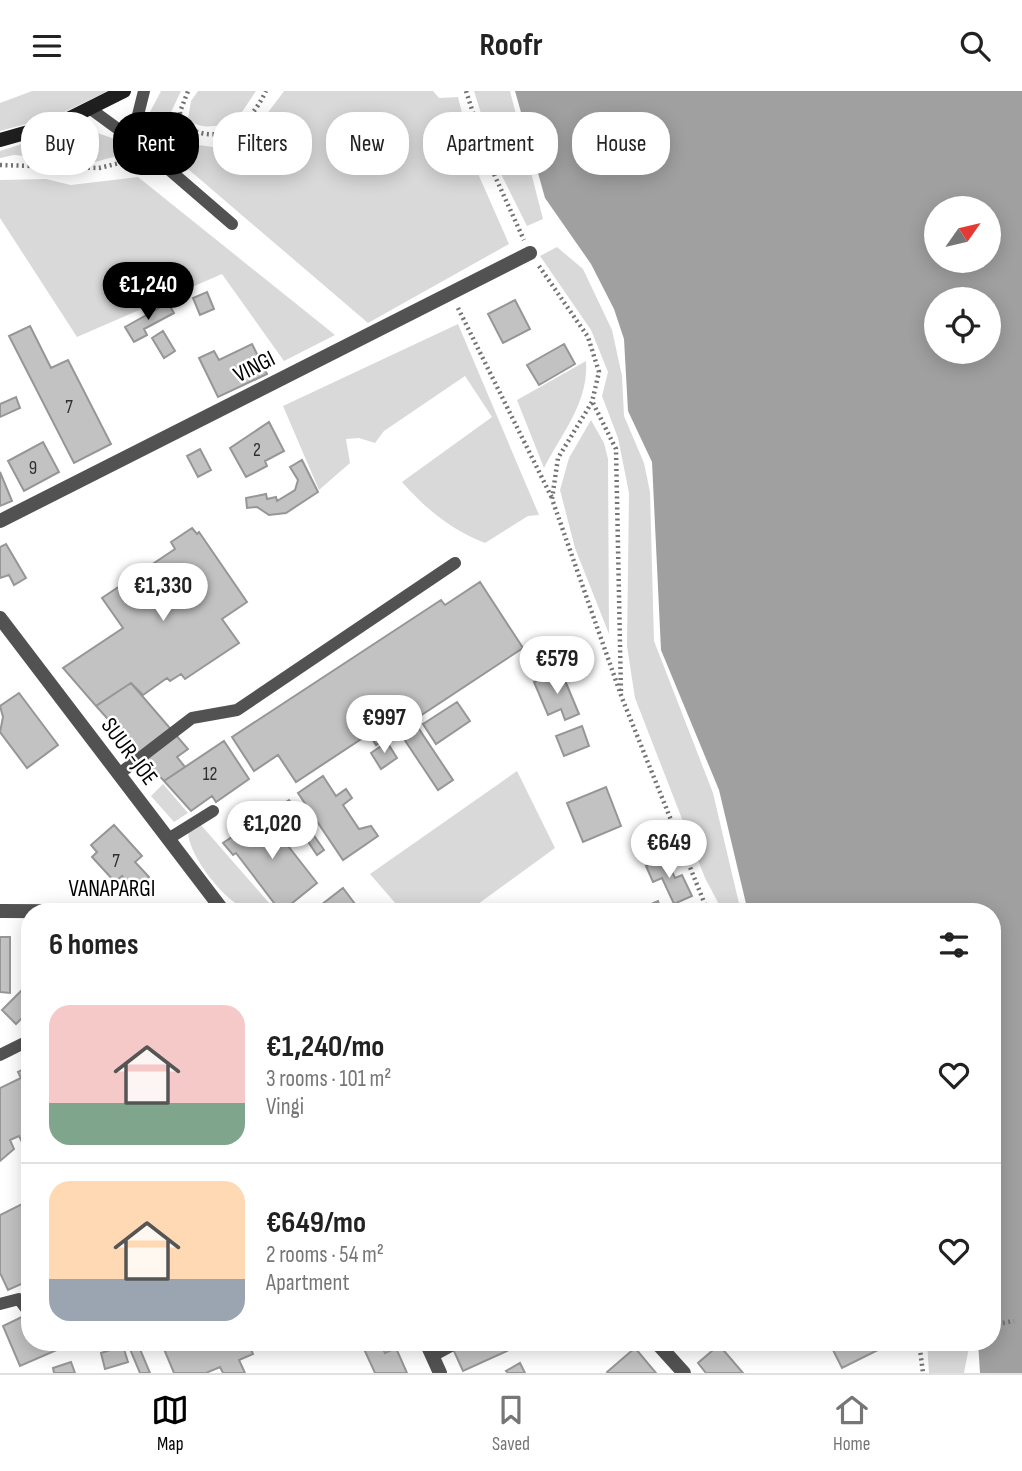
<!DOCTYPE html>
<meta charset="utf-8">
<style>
body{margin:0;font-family:"Sofia Sans Condensed",sans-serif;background:#f2f2f2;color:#222;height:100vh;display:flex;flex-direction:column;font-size:26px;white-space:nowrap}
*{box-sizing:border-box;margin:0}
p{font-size:23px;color:#767676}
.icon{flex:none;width:38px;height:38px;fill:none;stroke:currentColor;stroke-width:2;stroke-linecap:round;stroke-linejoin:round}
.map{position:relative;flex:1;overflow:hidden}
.panel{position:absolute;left:21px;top:812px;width:980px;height:448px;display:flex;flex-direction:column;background:#fff;border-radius:28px;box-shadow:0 4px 18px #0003}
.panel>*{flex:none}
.guide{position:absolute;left:21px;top:21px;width:980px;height:63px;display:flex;gap:14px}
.needle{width:46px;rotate:56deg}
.buttons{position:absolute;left:924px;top:105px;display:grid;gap:14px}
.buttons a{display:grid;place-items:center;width:77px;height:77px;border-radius:50%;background:#fff;box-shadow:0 4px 18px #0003;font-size:35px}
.price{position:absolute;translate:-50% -60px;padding:0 16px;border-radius:24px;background:#fff;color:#222;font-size:23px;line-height:46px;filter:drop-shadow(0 2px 4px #0008)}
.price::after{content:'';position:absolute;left:50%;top:42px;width:21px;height:16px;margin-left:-10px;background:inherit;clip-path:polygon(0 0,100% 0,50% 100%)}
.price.selected{background:#000;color:#fff}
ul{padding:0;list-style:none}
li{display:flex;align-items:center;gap:21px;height:175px;padding:0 28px}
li+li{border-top:2px solid #e0e0e0}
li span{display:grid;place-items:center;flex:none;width:196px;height:140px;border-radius:21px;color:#555}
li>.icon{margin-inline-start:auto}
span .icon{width:84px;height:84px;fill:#fffc;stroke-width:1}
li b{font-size:30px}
h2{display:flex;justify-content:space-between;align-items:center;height:84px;padding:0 28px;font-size:30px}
.pill{padding:0 24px;border-radius:28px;background:#fff;box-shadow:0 4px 18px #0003;font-size:24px;line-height:63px}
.pill.selected{background:#000;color:#fff}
header{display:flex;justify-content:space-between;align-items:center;height:91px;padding:0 28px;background:#fff;font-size:32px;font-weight:700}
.dock{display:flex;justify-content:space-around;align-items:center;height:98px;border-top:2px solid #e0e0e0;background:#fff;font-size:19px;color:#767676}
.dock a{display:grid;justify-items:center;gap:4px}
.dock .selected{color:#000}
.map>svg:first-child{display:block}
.green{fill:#d9d9d9}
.water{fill:#a0a0a0;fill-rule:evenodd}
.building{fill:#c2c2c2;stroke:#969696;stroke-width:2}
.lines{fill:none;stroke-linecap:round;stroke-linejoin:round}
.path{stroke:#747474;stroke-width:4.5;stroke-dasharray:2 3.5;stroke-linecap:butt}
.service{stroke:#525252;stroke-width:12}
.minor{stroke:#525252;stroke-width:14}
.secondary{stroke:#1f1f1f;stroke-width:14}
.labels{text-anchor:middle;stroke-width:5;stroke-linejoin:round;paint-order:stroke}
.number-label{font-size:19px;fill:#303030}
.street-label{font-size:23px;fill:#000;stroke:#fff}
</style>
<header><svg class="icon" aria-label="menu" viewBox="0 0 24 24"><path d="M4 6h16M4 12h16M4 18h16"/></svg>Roofr<svg class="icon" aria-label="search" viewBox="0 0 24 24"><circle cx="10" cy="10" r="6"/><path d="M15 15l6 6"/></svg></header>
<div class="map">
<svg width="1022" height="1282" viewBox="0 0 1022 1282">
<rect width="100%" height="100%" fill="#fff"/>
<!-- green -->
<path class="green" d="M 32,0 L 108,0 L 56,25 L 0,40 L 0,12 Z
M 161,0 L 181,0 L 166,32 L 153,40 L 150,21 Z
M 198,0 L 256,0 L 236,30 C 220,34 202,41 188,28 L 191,10 Z
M 284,0 L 433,0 L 439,7 L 458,6 L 476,78 L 509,153 L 368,232 L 174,66 L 177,51 L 220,57 L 258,35 Z
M 474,0 L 510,0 L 543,128 L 527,135 L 498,77 Z
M 83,37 L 112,47 L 128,62 L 95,71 L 14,64 L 0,67 L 0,60 L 66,39 Z
M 138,86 L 335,244 L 284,270 L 222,183 L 77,246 L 0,127 L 0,89 L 46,88 L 71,94 Z
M 557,156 L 583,178 L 612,239 L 622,285 L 624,325 L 644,372 L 650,401 L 654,550 L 713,702 L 741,821 L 723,821 L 705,787 L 635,607 L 627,555 L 629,402 L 618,347 L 602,305 L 608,281 L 591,239 L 540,165 Z
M 458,233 L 539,424 L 528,425 L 485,452 C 450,438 427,419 402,391 L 492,326 L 465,285 L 384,340 L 375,352 L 359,347 L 346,348 L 350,372 L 319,399 L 283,315 Z
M 586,270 C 589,311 562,342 544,377 L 517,309 Z
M 591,329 L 604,352 L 608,368 L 609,543 L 575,457 L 560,399 L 569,367 Z
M 517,680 L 555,757 L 467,821 L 403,821 L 370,783 Z
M 163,693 L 188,722 L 174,731 L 151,705 Z
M 201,734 L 277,821 C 269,821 256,823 249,820 C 225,811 190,767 188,742 Z
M 927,1251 L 970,1251 L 964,1282 L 929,1282 Z"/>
<!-- water -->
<path class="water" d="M 515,0 L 1022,0 L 1022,1282 L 980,1282 L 978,1251 L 992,1251 L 992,821 L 748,821 L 719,699 L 661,559 L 652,371 L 628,320 L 624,248 L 614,218 L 591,173 L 545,107 ZM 936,117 L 989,117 L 989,170 L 936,170 ZM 936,208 L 989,208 L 989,261 L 936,261 Z"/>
<!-- building -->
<path class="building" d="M 207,201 L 214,218 L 200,224 L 193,207 Z
M 515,209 L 530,238 L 503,252 L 488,223 Z
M 168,212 L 174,222 L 144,238 L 147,244 L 134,251 L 125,236 Z
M 30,235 L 51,277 L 68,269 L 111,353 L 74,372 L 9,245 Z
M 163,240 L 175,260 L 164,267 L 152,247 Z
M 252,253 L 267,283 L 218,306 L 199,267 L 214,260 L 219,269 Z
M 564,253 L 575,273 L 539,294 L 527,274 Z
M 16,306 L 20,317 L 0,326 L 0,313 Z
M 269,331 L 284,360 L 265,370 L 267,375 L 246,386 L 230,357 Z
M 43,351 L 59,381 L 24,400 L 8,370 Z
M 200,358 L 211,379 L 198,386 L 187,365 Z
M 302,369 L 318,401 L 286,422 L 269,424 L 257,416 L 247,417 L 246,407 L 266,403 L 267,408 L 276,406 L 277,410 L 295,399 L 298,389 L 290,376 Z
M 0,381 L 12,410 L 0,415 Z
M 192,437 L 197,443 L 199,441 L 247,511 L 222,528 L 239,552 L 185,588 L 181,583 L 170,590 L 167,587 L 143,604 L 131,592 L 96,615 L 63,577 L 123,537 L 102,507 L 175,458 L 171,451 Z
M 6,453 L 26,487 L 14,494 L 9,484 L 0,487 L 0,456 Z
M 480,491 L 523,557 L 376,654 L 369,643 L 296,691 L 278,664 L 254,680 L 232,646 L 441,509 L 445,514 Z
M 561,580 L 579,623 L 565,629 L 561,618 L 548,624 L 534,591 Z
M 131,592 L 188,658 L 177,666 L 185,676 L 164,690 L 96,615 Z
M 19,602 L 58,654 L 27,677 L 0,641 L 3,626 L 0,615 Z
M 457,611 L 470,630 L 436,653 L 423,633 Z
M 417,635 L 453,689 L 438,699 L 402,645 Z
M 582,635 L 589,655 L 564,665 L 556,645 Z
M 224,650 L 249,688 L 216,711 L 212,705 L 191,720 L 164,690 Z
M 387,651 L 397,667 L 381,678 L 371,662 Z
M 323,685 L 336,705 L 346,698 L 352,707 L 343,714 L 359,738 L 371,735 L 378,745 L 343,769 L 298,702 Z
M 606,696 L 621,735 L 583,751 L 567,712 Z
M 289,709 L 324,759 L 317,764 L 283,713 Z
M 272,719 L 276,727 L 269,732 L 276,741 L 287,733 L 295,743 L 285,751 L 317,792 L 281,821 L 236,762 L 233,764 L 223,752 Z
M 114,734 L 142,765 L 135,771 L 149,786 L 135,799 L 122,785 L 115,791 L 92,766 L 97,761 L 91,754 Z
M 665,766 L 675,787 L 682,784 L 692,805 L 674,813 L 662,787 L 653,791 L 646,775 Z
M 343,797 L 361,821 L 312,821 Z
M 658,810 L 662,821 L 635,821 L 635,820 Z
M 0,846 L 10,846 L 10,902 L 0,901 Z
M 23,898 L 30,905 L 30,919 L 16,933 L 2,919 Z
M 30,975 L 30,1053 L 24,1055 L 19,1045 L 10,1049 L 14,1058 L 0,1070 L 0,997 L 21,987 L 18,981 Z
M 30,1109 L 30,1189 L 8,1199 L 0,1182 L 0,1124 Z
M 22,1226 L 30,1251 L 75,1251 L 20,1275 L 3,1235 Z
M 127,1251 L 137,1251 L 150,1282 L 140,1282 Z
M 161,1251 L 248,1251 L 253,1263 L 239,1269 L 245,1282 L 223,1282 L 220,1276 L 206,1282 L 174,1282 Z
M 261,1251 L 278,1251 L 264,1258 Z
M 379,1251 L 385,1262 L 396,1257 L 407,1282 L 375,1282 L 364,1258 Z
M 468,1251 L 503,1251 L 507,1260 L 463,1280 L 453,1258 Z
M 829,1251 L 882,1251 L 884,1256 L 842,1277 Z
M 719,1254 L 743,1282 L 706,1282 L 698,1272 Z
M 123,1255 L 128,1271 L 105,1278 L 101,1262 Z
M 635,1257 L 656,1282 L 608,1282 L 607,1281 Z
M 71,1271 L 75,1282 L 54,1282 L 53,1277 Z
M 520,1272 L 525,1282 L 508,1282 L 506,1280 Z"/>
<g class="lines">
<!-- path -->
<path class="path" d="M 466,0 L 489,72 L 524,149
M 181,34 C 221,56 248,37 266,0
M 181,34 L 180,21 L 188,0
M 158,48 L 181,34
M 0,74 L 99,77 L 132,69
M 539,175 L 588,246 L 599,281 L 592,311 L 558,367 L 552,408 L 622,607 L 708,821
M 458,217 L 552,407
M 593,312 L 616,358 L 621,602
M 992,1234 L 1014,1230
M 919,1251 L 923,1282"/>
<!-- service -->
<path class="service" d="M 144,0 L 137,28 L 144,57
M 92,19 L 144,57 L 232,133
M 119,683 L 192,627 L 237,619 L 455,472
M 168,748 L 213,720
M 0,964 L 30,949
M 0,1213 L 19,1208 L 30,1223"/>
<!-- minor -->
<path class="minor" d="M 0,430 L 530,162
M 0,527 L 224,821
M 0,820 L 225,821
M 426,1251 L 440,1282
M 656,1251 L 684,1282
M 432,1264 L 456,1251"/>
<!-- secondary -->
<path class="secondary" d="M 0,49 L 60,32 L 124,0"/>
</g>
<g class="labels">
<!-- number labels -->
<g class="number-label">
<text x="69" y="322">7</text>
<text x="257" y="365">2</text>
<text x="33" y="383">9</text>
<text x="210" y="689">12</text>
<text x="116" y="776">7</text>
</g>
<!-- street labels -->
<g class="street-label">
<text transform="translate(254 275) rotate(-27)" y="8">VINGI</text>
<text transform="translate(130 660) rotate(53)" y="8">SUUR-JÕE</text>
<text x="112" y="805">VANAPARGI</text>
</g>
</g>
</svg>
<div class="buttons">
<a><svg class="needle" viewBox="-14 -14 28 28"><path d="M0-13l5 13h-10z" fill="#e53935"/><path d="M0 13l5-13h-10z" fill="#767676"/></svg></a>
<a><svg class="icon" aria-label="locate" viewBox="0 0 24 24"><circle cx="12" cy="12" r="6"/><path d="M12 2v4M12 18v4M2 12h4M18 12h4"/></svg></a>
</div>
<b class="price selected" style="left:148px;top:231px">€1,240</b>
<b class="price" style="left:163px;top:532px">€1,330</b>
<b class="price" style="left:557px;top:605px">€579</b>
<b class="price" style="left:384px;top:664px">€997</b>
<b class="price" style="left:272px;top:770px">€1,020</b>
<b class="price" style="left:669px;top:789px">€649</b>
<div class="guide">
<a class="pill">Buy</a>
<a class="pill selected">Rent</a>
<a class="pill">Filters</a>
<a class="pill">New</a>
<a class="pill">Apartment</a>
<a class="pill">House</a>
</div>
<section class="panel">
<h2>6 homes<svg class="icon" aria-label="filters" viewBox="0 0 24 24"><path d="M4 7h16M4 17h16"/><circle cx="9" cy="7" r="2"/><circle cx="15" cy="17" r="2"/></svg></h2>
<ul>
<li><span style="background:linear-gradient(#f6c9c9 70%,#7fa58c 0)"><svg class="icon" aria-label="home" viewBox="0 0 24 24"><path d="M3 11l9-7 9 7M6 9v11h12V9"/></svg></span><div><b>€1,240/mo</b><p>3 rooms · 101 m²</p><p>Vingi</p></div><svg class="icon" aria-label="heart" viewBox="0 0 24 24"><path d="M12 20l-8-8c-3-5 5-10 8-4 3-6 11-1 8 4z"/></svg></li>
<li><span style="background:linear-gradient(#ffd9b3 70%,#9aa5b1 0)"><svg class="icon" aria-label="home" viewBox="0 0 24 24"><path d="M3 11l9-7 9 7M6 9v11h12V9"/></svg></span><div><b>€649/mo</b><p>2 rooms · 54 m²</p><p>Apartment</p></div><svg class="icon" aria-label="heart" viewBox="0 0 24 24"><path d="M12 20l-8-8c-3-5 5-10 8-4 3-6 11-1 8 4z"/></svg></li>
</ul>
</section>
</div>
<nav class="dock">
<a class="selected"><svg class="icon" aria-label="map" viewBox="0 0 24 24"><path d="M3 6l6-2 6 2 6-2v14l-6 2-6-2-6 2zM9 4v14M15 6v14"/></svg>Map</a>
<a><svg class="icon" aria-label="saved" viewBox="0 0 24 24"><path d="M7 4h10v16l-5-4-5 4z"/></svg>Saved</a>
<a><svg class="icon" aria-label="home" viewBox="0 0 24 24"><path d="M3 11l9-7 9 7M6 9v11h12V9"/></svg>Home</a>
</nav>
